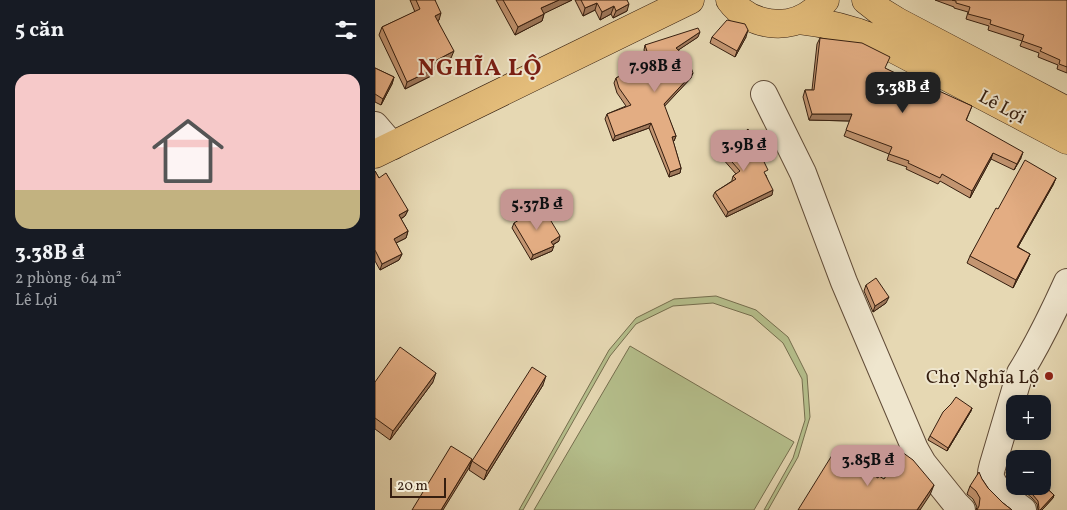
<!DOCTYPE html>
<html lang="vi">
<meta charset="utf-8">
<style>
body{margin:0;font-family:Vollkorn,serif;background:#20242c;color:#f1f3f6;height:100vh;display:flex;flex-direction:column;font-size:19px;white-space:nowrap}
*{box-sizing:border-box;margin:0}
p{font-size:16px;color:#9ea1a6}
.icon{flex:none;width:28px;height:28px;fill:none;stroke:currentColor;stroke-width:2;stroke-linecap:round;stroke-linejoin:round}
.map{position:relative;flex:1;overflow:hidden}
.drawer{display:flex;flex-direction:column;background:#171b24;width:375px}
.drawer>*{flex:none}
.controls{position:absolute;left:631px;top:395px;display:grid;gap:10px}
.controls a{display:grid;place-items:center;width:45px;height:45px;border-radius:10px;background:#171b24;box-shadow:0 2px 8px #0003;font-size:25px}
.scale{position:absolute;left:15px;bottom:12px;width:56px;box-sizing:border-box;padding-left:5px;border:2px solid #351e0f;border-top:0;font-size:14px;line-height:18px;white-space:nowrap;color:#351e0f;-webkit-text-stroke:4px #efe6ce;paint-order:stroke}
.price{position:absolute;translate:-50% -42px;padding:0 11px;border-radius:10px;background:#c59692;color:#111;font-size:16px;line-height:32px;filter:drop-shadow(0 1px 2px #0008)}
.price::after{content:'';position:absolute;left:50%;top:30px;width:15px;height:11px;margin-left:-8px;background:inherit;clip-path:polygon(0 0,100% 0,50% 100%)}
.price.current{background:#222;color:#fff}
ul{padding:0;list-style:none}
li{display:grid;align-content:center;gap:10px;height:265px;padding:0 15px}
li span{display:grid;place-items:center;height:155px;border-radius:15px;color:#555}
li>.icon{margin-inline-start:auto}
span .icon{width:90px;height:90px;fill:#fffc;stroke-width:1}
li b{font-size:21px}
h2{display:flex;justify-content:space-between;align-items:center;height:60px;padding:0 15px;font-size:21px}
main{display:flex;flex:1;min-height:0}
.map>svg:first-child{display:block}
.green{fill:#b5bf8c;stroke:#756e4e}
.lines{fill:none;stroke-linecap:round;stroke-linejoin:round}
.minor-casing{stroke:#614c38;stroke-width:28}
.major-casing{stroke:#351e0f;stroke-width:29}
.minor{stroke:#efe6ce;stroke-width:26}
.major{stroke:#e3bc7a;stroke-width:28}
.wall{fill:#c39571;stroke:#351e0f}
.shaded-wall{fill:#9f795c;stroke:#351e0f}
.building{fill:#e3ad83;stroke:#351e0f}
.poi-dot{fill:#8f2418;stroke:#efe6ce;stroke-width:2}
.labels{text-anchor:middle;stroke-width:4;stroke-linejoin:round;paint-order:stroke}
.street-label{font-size:19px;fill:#351e0f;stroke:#efe6ce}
.poi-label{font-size:19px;fill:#351e0f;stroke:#efe6ce;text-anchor:end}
.district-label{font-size:24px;font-weight:bold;letter-spacing:1px;fill:#7a1f14;stroke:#efe6ce}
</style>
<main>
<section class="drawer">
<h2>5 căn<svg class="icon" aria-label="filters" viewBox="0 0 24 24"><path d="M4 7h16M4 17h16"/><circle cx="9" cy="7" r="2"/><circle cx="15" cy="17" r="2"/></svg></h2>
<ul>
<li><span style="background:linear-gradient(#f6c9c9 75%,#c2b280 0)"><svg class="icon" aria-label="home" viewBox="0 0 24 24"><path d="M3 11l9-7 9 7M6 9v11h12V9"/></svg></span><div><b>3.38B ₫</b><p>2 phòng · 64 m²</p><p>Lê Lợi</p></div></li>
</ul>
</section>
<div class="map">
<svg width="692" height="510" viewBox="0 0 692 510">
<rect width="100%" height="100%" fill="#e6d8b3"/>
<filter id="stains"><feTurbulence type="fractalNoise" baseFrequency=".004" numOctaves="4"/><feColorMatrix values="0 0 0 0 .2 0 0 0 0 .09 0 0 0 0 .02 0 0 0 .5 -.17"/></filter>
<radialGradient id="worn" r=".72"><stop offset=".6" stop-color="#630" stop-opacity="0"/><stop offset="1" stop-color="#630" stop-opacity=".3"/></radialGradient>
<!-- green -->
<path class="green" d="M 341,296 L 381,310 L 413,337 L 432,375 L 435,417 L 423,457 L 393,510 L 389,510 L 418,458 L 430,420 L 427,379 L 408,343 L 377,316 L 338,303 L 298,306 L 261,324 L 235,356 L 148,510 L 144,510 L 234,350 L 261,318 L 299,299 Z
M 255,346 L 419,442 L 379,510 L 159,510 Z"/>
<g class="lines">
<!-- minor casing -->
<g class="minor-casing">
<path id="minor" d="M 389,94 L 428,173 L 469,282 L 540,449 L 548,463 L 581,504 L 587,510
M 0,125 L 18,146
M 648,510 C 638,502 619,490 616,477 C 615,473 617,468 618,464 L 645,373 C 663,344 678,313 692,282"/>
</g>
<!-- major casing -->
<g class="major-casing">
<path id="major" d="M 355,0 C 374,26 414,32 439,11 C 443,8 446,4 450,0
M 491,0 L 505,11 L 523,22 L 692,111
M 424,20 C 451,23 476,29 500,39 L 692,140
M 0,154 L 315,0"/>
</g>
<!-- minor -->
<use href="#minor" class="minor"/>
<!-- major -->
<use href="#major" class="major"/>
</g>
<!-- wall -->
<path class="wall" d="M 35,0 L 60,0 L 64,20 L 63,21 L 76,58 L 58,67 L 59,69 L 56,76 L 30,89 L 4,35 L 7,27 L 40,12 Z
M 121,0 L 197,0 L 169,13 L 169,14 L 167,21 L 140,35 Z
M 200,0 L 252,0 L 252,11 L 238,18 L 236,14 L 225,20 L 220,10 L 208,16 Z
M 560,0 L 692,0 L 692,73 L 682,69 L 683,65 L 663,57 L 664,53 L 645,46 L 647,41 L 613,30 L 614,26 L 591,19 L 593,12 L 579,8 L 579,7 Z
M 323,37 L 303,50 L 316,78 L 289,106 L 301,136 L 299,141 L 298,141 L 306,168 L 305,173 L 294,177 L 274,128 L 238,141 L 230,119 L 232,114 L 251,106 L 242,93 L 239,83 L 241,78 L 272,62 L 269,50 L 270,45 Z
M 337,37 L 371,37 L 360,57 L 335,43 Z
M 445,38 L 541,83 L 597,106 L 591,121 L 646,158 L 639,170 L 616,159 L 595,198 L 565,181 L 563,184 L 531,169 L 532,167 L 512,160 L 514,154 L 469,136 L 475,121 L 434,120 L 428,97 L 430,90 L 437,90 L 442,44 Z
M 0,68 L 19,77 L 17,84 L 6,105 L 0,102 Z
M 342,145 L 391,175 L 397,195 L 351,217 L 338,196 L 340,192 L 357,181 L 357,180 L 358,176 L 361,174 L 340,150 Z
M 0,171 L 4,178 L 33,210 L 30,216 L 26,219 L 33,231 L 31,238 L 21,243 L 27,254 L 24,260 L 5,270 L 0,261 Z
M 681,178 L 678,185 L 643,247 L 655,254 L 652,261 L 638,288 L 592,263 L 595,256 L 623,209 Z
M 139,223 L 184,241 L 178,245 L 177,251 L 156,260 L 137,228 Z
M 491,285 L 511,303 L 498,312 L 489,291 Z
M 0,382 L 58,382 L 15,440 L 0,429 Z
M 168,385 L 109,480 L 94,470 L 97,461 Z
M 597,408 L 596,411 L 572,451 L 553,440 L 555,436 Z
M 640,465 L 640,484 L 636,481 L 631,473 L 632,470 Z
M 607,479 L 613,488 L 628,503 L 637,510 L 601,510 L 602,507 L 598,499 L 592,494 L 595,486 Z
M 669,484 L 669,485 L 679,495 L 678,498 L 667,510 L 663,510 L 662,504 L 657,498 L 643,486 L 668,486 Z"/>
<!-- shaded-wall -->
<path class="shaded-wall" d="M 184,0 L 197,0 L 164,16 L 166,8 Z
M 222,3 L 220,10 L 208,16 L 210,8 Z
M 254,4 L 252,11 L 238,18 L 241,11 Z
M 239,6 L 236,14 L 225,20 L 227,12 Z
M 66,13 L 64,20 L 58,23 L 60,16 Z
M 169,14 L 167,21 L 140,35 L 143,27 Z
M 373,30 L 371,37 L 360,57 L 362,51 Z
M 325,32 L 323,37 L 299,53 L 301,48 Z
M 79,51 L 76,58 L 54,70 L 56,63 Z
M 59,69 L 56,76 L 30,89 L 32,82 Z
M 318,73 L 316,78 L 287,109 L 289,104 Z
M 19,77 L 17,84 L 6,105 L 8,99 Z
M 437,114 L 477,114 L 475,121 L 434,120 Z
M 276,123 L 274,128 L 238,141 L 240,136 Z
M 301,136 L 299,141 L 295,142 L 297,137 Z
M 648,152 L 646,158 L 639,170 Z
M 618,153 L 616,159 L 595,198 L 597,191 Z
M 306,168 L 305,173 L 294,177 L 295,172 Z
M 681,178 L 678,185 L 639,254 L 642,247 Z
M 398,190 L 397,195 L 351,217 L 353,212 Z
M 33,210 L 30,216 L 22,221 L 24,215 Z
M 33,231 L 31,238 L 17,245 L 19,239 Z
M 185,236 L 184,241 L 174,247 L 176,242 Z
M 179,246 L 177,251 L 156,260 L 158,255 Z
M 27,254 L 24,260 L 5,270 L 7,264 Z
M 655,254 L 652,261 L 638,288 L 641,280 Z
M 514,297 L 511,303 L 498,312 L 500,306 Z
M 61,373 L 58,382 L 15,440 L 18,431 Z
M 171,376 L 168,385 L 109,480 L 112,471 Z
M 597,408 L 596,411 L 572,451 L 573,448 Z
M 97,459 L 94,468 L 68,510 L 66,510 Z
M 559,485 L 555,495 L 545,510 L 542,510 Z
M 679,495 L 678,498 L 667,510 L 665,510 Z"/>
<!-- building -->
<path class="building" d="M 41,0 L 60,0 L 66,13 L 60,16 L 79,51 L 56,63 L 59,69 L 32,82 L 7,27 L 45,9 Z
M 128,0 L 184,0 L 166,8 L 169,14 L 143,27 Z
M 206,0 L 252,0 L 254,4 L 241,11 L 239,6 L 227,12 L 222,3 L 210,8 Z
M 577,0 L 692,0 L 692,67 L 684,64 L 685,60 L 665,51 L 667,48 L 647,41 L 649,35 L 615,24 L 616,20 L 593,14 L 595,7 L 581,3 L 581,1 Z
M 352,20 L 370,24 L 373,30 L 362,51 L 337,37 Z
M 323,28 L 325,32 L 301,48 L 313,59 L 318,73 L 289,104 L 301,136 L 297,137 L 306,168 L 295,172 L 276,123 L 240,136 L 232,114 L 256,105 L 244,88 L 241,78 L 275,61 L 270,45 Z
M 445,38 L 487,43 L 515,57 L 510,68 L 541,83 L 542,81 L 597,106 L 591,120 L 648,152 L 642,164 L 618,153 L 597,191 L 567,174 L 565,178 L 533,163 L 534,161 L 514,154 L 517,147 L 471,130 L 477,114 L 437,114 L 430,90 L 439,90 Z
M 0,68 L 19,77 L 8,99 L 0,94 Z
M 373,129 L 393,170 L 389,172 L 398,190 L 353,212 L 340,192 L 361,179 L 358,176 L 365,171 L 342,145 L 356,132 L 362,139 Z
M 650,160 L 681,178 L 642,247 L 655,254 L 641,280 L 595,256 L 621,208 L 623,209 Z
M 0,171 L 4,178 L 11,173 L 33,210 L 24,215 L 33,231 L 19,239 L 27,254 L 7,264 L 0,250 Z
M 167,206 L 185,236 L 176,242 L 179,246 L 158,255 L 139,223 Z
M 501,278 L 514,297 L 500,306 L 491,285 Z
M 25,347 L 61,373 L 18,431 L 0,418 L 0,382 Z
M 157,367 L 171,376 L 112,471 L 97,461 Z
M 581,397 L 597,408 L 573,448 L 555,436 L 568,412 L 576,404 Z
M 76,446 L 97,459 L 66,510 L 37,510 Z
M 459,452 L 503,478 L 504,476 L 509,479 L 527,452 L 538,460 L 559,485 L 542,510 L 423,510 Z
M 655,456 L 658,459 L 652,459 Z
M 637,463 L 640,465 L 640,480 L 637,477 L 632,470 Z
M 604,472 L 607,479 L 613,488 L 628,503 L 637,510 L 602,510 L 604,506 L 605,498 L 601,491 L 595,486 Z
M 668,482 L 669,484 L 668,485 L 679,495 L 665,510 L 663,510 L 664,508 L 663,501 L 658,495 L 648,486 L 668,486 Z"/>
<!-- markers -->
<circle class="poi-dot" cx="674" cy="376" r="5"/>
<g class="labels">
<!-- street labels -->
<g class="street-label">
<text transform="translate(628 106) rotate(28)" y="7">Lê Lợi</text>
</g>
<!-- poi labels -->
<g class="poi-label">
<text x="664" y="383">Chợ Nghĩa Lộ</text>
</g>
<!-- district labels -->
<g class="district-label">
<text x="105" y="75">NGHĨA LỘ</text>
</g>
</g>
<rect width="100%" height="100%" filter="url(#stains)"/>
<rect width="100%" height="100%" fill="url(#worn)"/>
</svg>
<div class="controls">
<a>+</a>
<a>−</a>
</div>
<div class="scale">20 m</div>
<b class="price" style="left:280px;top:93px">7.98B ₫</b>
<b class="price current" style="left:528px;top:114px">3.38B ₫</b>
<b class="price" style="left:369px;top:172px">3.9B ₫</b>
<b class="price" style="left:162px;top:231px">5.37B ₫</b>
<b class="price" style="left:493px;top:487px">3.85B ₫</b>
</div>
</main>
